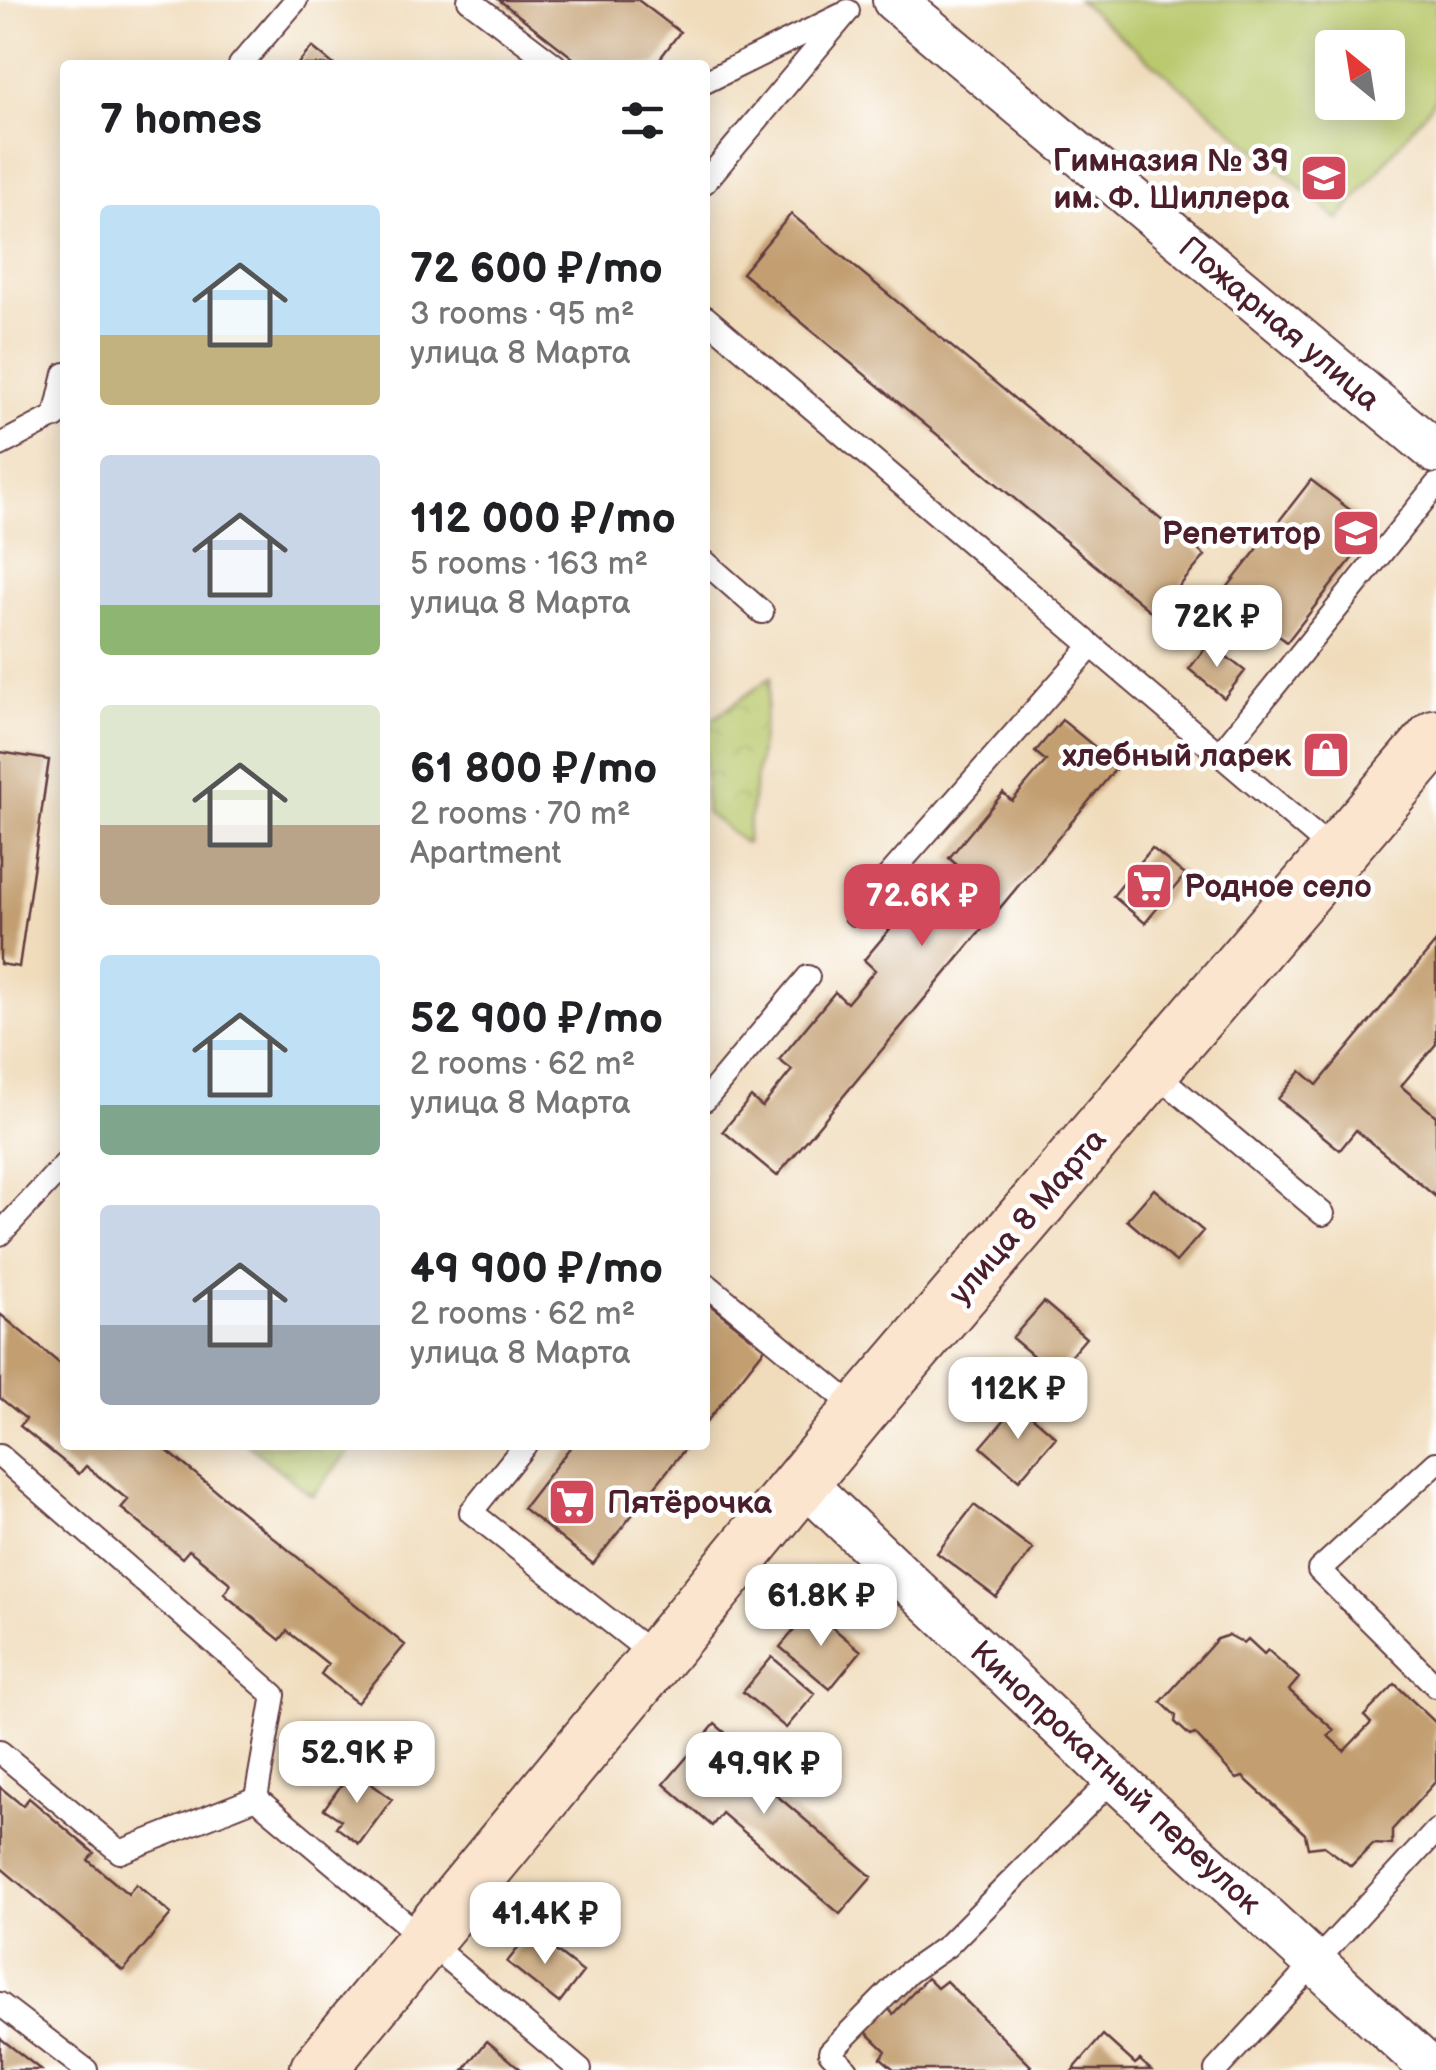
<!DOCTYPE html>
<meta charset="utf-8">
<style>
body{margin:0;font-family:"Balsamiq Sans",sans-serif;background:#f2f2f2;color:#202124;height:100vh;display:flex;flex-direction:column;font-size:38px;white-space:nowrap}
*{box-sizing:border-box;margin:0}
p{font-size:32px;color:#757577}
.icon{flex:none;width:55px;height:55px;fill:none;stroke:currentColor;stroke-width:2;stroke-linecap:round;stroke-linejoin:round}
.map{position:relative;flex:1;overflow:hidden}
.details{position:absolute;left:60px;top:60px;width:650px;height:1390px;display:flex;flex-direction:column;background:#fff;border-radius:10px;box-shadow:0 5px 25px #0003}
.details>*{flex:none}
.needle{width:65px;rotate:330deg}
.controls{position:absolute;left:1315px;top:30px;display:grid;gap:20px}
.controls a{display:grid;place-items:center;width:90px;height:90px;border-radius:10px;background:#fff;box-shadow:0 5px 25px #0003;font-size:50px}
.price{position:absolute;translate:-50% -85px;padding:0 22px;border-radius:20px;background:#fff;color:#222;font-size:32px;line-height:65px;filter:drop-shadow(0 2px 5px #0008)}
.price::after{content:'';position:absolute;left:50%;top:60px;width:30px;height:22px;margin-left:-15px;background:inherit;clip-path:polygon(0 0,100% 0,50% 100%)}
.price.selected{background:#d1495b;color:#fff}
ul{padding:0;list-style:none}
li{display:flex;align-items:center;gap:30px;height:250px;padding:0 40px}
li span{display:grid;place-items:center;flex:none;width:280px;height:200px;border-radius:10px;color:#555}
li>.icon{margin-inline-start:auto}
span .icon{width:120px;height:120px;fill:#fffc;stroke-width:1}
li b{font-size:42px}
h2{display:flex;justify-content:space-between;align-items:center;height:120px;padding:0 40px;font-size:42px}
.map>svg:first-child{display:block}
.park{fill:url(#park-crowns);stroke:#81744b;stroke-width:2.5}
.garden{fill:#b8c86b;stroke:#81744b;stroke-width:2.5;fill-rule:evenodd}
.building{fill:#c29e6f}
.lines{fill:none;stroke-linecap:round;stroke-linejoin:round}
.lane-casing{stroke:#633b41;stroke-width:26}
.street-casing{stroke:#633b41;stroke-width:46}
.secondary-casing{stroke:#633b41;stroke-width:59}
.lane{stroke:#fff;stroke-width:22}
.street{stroke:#fff;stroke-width:42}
.secondary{stroke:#fbe5cf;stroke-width:55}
.labels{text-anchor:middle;stroke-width:9;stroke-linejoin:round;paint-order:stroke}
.poi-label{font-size:32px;font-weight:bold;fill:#4a1f2b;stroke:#fff;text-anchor:end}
.street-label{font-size:32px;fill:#4a1f2b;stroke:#fff}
</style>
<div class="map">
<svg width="1436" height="2070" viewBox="0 0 1436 2070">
<defs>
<pattern id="park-crowns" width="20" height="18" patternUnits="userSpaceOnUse" patternTransform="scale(2.5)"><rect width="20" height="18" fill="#b8c86b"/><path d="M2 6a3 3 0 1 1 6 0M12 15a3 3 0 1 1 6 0" fill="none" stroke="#a0ab5d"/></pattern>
</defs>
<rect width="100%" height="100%" fill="#fff"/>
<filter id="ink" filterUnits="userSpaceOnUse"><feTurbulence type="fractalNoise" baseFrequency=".01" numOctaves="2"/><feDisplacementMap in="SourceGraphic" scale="20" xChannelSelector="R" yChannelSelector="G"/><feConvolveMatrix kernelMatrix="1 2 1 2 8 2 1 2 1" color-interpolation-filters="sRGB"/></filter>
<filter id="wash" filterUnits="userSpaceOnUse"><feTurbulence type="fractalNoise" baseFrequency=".0048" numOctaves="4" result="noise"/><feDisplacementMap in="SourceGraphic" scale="40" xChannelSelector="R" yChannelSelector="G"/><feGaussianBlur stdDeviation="2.25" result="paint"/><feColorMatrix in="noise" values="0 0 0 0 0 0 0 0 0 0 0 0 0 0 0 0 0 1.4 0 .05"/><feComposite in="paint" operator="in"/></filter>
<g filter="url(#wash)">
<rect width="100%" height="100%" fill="#f0dcbb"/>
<!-- park -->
<path class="park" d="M 771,677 L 746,844 L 705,812 L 705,725 Z
M 248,1445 L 354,1445 L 312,1496 Z"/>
<!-- garden -->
<path class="garden" d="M 1078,0 L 1436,0 L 1436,98 L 1339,220 ZM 1332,48 L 1388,48 L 1388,102 L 1332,102 Z"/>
<g id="blocks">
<!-- building -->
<path class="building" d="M 499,0 L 638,0 L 680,32 L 655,65 L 582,65 Z
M 312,47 L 334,65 L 297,65 Z
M 791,214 L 1205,556 L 1155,615 L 742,273 Z
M 1311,480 L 1375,529 L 1287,642 L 1223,593 Z
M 1209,643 L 1245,671 L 1224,698 L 1189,669 Z
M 1062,720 L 1118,766 L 777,1176 L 723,1131 L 751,1097 L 762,1107 L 792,1070 L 779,1060 L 835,992 L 847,1003 L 875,970 L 864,960 L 916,898 L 927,907 L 959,867 L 949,858 L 1003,793 L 1012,801 L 1046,761 L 1035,752 Z
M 1327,740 L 1337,748 L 1323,767 L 1312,759 Z
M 0,752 L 49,760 L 19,967 L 0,964 Z
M 1152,848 L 1185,875 L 1145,923 L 1113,896 Z
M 1436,942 L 1436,1044 L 1401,1086 L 1436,1116 L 1436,1197 L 1356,1130 L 1340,1150 L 1278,1099 L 1301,1071 L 1317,1085 Z
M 1154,1189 L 1203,1231 L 1176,1262 L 1127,1220 Z
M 705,1301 L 765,1348 L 705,1424 Z
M 1044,1302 L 1086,1338 L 1055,1374 L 1012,1338 Z
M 0,1314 L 65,1368 L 65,1445 L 160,1445 L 405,1645 L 357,1703 L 321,1674 L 328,1664 L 287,1631 L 280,1640 L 224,1594 L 231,1584 L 189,1550 L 182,1558 L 121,1508 L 128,1500 L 86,1466 L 79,1474 L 20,1426 L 26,1419 L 0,1398 Z
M 1018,1404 L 1056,1437 L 1019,1480 L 981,1447 Z
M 572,1445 L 688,1445 L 593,1564 L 523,1508 Z
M 974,1505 L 1033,1549 L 996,1597 L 937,1553 Z
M 811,1610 L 861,1651 L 830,1689 L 780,1647 Z
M 1229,1635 L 1244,1643 L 1248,1639 L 1264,1654 L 1268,1650 L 1299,1678 L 1289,1690 L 1334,1730 L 1328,1736 L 1344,1751 L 1371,1723 L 1364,1716 L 1395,1684 L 1436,1723 L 1436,1781 L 1392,1830 L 1392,1845 L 1373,1844 L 1351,1866 L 1324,1846 L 1308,1848 L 1305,1834 L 1243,1777 L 1237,1779 L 1195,1734 L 1190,1736 L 1175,1722 L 1176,1716 L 1161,1702 L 1217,1639 Z
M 772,1657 L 815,1694 L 786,1728 L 743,1692 Z
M 715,1724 L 763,1765 L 754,1776 L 872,1877 L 840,1914 L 722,1813 L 712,1826 L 664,1784 Z
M 352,1770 L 392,1799 L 359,1844 L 336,1827 L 341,1820 L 324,1809 Z
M 0,1787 L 23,1806 L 29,1798 L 94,1853 L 88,1860 L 128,1894 L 136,1884 L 171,1914 L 123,1971 L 0,1867 Z
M 531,1932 L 583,1972 L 559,2003 L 507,1962 Z
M 927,1978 L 937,1988 L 946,1981 L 1031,2066 L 1027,2070 L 895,2070 L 881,2058 L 886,2051 L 864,2030 L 887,2007 L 893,2014 Z
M 1103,2035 L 1135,2064 L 1140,2060 L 1151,2070 L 1073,2070 Z
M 0,2038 L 41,2070 L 0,2070 Z
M 487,2041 L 522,2070 L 464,2070 Z"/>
</g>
</g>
<g filter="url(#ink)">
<use href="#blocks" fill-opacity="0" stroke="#633b41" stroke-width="2.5"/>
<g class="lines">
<!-- lane casing -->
<g class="lane-casing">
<path id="lane" d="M 469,0 L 555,65
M 240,65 L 296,0
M 705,82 L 841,15
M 705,182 L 848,11
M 705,317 L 1338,855
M 55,417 L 65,374
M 0,445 L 65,411
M 705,562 L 762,612
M 1219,755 L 1436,485
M 855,914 L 1090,648
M 1152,1070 L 1323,1214
M 705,1100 L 808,977
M 0,1234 L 65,1164
M 705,1283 L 860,1411
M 525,1445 L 471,1512 L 657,1658
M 0,1456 L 274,1695 L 256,1798 L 120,1852 L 0,1752
M 1436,1463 L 1319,1570 L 1436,1686
M 256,1798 L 580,2070
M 0,2004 L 86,2070
M 847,2070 L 830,2052 L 908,1973 L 947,1946 L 1114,1778
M 1216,2070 L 1436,1831"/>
</g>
<!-- street casing -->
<g class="street-casing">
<path id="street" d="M 894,0 L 1436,452
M 802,1481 L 1114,1778 L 1432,2070"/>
</g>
<!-- secondary casing -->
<g class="secondary-casing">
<path id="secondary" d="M 318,2070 L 860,1411 L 1436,737"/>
</g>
<!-- lane -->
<use href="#lane" class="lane"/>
<!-- street -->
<use href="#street" class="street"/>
<!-- secondary -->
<use href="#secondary" class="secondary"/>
</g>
</g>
<!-- icons -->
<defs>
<g id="school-square" transform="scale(2.5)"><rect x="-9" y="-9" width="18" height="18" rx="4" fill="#d1495b" stroke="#fff"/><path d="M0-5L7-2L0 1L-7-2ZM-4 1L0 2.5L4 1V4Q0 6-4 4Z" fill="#fff"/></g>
<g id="shop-square" transform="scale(2.5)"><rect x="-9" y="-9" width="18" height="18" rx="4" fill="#d1495b" stroke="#fff"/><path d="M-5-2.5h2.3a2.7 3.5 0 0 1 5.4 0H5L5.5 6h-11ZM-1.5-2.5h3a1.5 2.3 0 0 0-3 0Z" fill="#fff"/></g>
<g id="supermarket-square" transform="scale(2.5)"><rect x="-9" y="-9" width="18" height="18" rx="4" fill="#d1495b" stroke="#fff"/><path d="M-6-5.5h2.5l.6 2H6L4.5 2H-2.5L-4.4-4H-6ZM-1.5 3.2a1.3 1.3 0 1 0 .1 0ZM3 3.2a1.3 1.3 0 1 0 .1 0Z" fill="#fff"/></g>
</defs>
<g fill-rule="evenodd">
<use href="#school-square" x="1324" y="178"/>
<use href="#school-square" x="1356" y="533"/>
<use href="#shop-square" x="1326" y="755"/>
<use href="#supermarket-square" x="1149" y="886"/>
<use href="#supermarket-square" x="572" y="1502"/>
</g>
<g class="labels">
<!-- poi labels -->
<g class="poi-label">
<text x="1289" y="171">Гимназия № 39<tspan x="1289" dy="37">им. Ф. Шиллера</tspan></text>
<text x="1321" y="544">Репетитор</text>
<text x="1291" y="766">хлебный ларек</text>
<text x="1184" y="897" text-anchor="start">Родное село</text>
<text x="607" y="1513" text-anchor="start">Пятёрочка</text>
</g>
<!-- street labels -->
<g class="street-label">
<text transform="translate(1280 323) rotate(40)" y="11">Пожарная улица</text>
<text transform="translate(1027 1216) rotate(-49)" y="11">улица 8 Марта</text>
<text transform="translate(1116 1777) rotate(43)" y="11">Кинопрокатный переулок</text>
</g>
</g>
</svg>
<div class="controls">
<a><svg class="needle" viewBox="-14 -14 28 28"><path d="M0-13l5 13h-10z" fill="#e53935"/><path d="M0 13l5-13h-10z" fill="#757577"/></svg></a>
</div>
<b class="price" style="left:1217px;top:670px">72K ₽</b>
<b class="price selected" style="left:922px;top:949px">72.6K ₽</b>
<b class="price" style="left:1018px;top:1442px">112K ₽</b>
<b class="price" style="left:821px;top:1649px">61.8K ₽</b>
<b class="price" style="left:357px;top:1806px">52.9K ₽</b>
<b class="price" style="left:764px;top:1817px">49.9K ₽</b>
<b class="price" style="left:545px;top:1967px">41.4K ₽</b>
<section class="details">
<h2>7 homes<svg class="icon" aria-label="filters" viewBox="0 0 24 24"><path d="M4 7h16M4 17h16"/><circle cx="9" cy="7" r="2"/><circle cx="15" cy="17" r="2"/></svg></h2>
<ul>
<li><span style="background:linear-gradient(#bfe0f5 65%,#c2b280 0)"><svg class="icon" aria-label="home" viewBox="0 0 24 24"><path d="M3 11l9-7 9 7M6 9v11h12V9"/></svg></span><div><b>72 600 ₽/mo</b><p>3 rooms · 95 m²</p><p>улица 8 Марта</p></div></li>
<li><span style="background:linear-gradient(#c9d6e8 75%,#8fb573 0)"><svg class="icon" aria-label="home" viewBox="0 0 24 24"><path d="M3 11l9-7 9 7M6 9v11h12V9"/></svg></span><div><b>112 000 ₽/mo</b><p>5 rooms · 163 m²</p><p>улица 8 Марта</p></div></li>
<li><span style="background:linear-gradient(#dfe7d0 60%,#b9a48a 0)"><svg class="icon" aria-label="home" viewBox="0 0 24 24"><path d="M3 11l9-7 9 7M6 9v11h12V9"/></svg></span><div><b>61 800 ₽/mo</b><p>2 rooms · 70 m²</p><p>Apartment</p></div></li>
<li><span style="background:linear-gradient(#bfe0f5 75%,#7fa58c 0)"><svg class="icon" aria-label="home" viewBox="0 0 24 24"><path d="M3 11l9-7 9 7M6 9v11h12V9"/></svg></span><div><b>52 900 ₽/mo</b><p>2 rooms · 62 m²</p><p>улица 8 Марта</p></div></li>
<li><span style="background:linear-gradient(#c9d6e8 60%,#9aa5b1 0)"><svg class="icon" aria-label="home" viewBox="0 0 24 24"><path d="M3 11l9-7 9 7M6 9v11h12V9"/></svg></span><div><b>49 900 ₽/mo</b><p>2 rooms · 62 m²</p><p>улица 8 Марта</p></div></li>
</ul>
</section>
</div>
